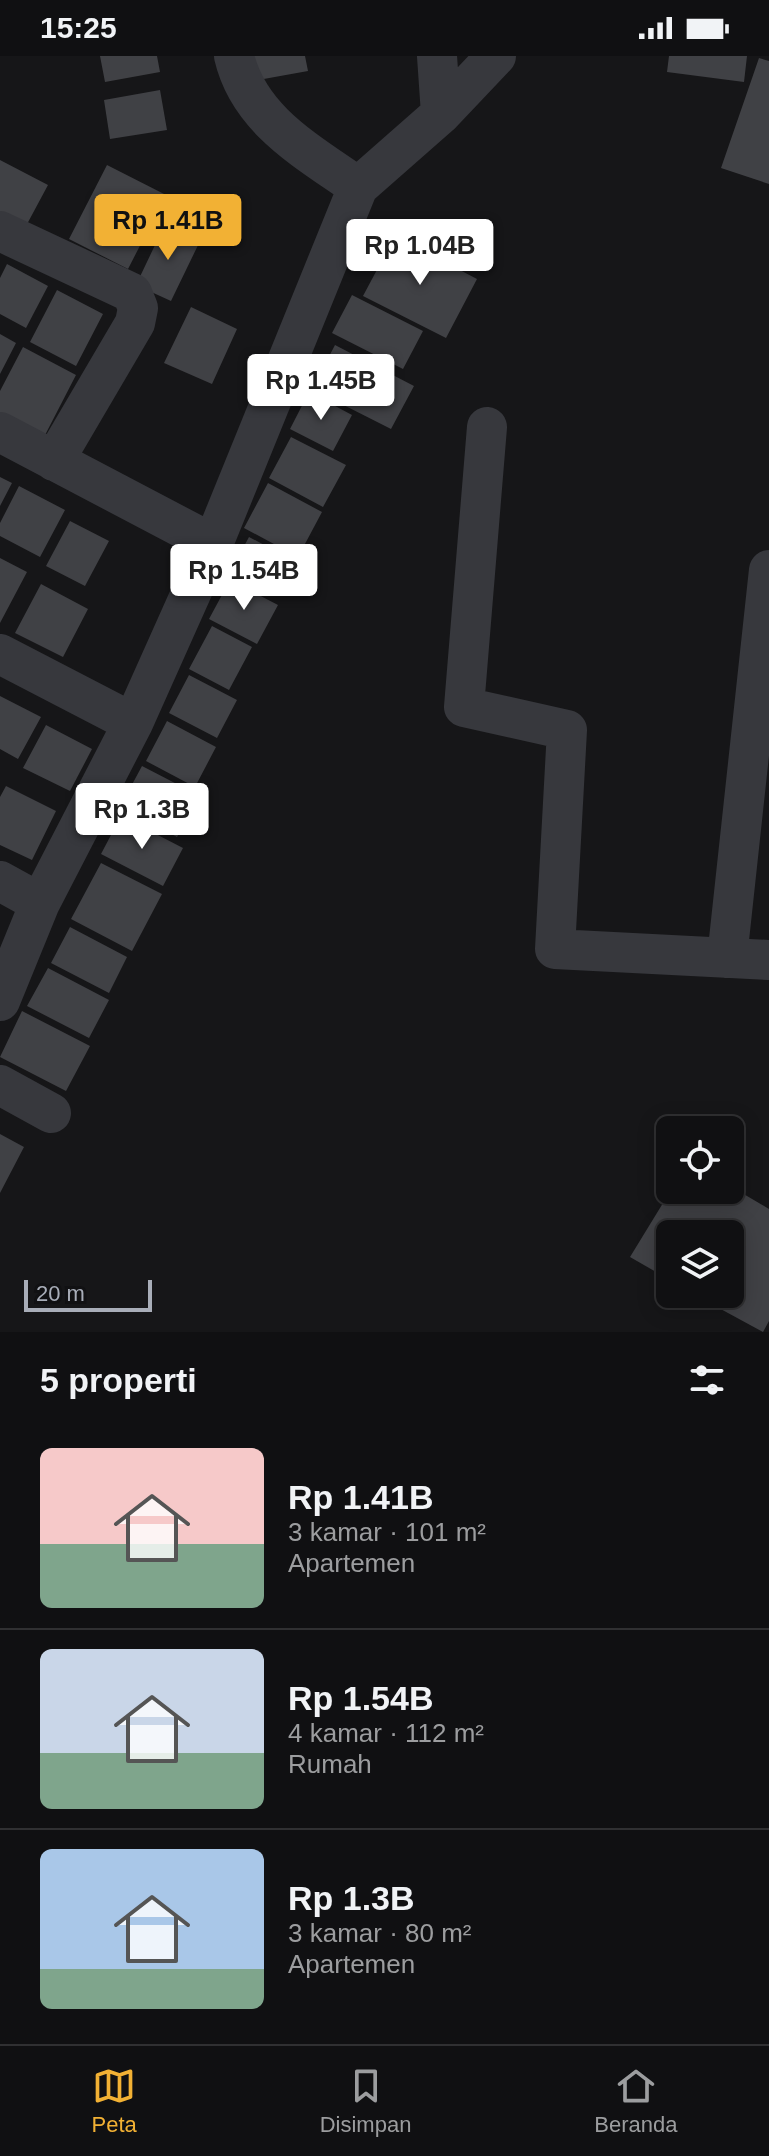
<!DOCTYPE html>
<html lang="id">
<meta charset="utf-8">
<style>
body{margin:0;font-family:Helvetica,sans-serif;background:#19191b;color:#f1f3f6;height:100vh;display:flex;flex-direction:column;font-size:30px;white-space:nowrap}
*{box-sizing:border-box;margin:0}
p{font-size:26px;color:#9c9d9f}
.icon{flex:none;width:44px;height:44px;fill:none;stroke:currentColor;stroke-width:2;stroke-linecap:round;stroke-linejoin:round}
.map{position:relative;height:1276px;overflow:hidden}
.drawer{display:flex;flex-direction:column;background:#101012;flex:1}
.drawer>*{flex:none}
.buttons{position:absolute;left:656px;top:1060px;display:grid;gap:16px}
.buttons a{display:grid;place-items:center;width:88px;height:88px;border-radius:12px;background:#101012;box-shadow:0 4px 20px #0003,0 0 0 2px #303032;font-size:40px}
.scale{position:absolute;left:24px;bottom:20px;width:128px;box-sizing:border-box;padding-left:8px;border:4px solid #a8adb8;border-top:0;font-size:22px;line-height:28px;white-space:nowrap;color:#a8adb8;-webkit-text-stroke:6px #111113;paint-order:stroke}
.price{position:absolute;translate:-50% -68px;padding:0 18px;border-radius:8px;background:#fff;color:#222;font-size:26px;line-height:52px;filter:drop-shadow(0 2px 4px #0008)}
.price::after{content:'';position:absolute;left:50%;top:48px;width:24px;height:18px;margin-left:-12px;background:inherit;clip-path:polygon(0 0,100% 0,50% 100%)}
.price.on{background:#f2b134;color:#111}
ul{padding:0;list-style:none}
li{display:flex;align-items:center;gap:24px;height:200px;padding:0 40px}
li+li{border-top:2px solid #303032}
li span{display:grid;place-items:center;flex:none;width:224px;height:160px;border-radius:12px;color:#555}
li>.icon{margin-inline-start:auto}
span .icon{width:96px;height:96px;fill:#fffc;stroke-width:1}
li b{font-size:34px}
h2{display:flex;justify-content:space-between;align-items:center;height:96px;padding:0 40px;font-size:34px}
.status{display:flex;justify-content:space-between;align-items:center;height:56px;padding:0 40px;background:#101012;direction:ltr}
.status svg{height:22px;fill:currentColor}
.dock{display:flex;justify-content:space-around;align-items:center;height:112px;border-top:2px solid #303032;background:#101012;font-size:22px;color:#9c9d9f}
.dock a{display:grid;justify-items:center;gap:4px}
.dock .on{color:#f2b134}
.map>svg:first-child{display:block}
.building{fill:#404145}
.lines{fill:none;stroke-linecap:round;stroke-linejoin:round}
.street{stroke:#37383d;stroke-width:40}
</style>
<div class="status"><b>15:25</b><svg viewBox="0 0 49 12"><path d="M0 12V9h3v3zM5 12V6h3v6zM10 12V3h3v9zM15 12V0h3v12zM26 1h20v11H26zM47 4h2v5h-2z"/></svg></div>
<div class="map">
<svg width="769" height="1276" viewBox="0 0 769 1276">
<rect width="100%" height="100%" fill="#161618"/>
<!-- building -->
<path class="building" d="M 100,0 L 157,0 L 160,16 L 105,26 Z
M 248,0 L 305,0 L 308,15 L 252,25 Z
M 669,0 L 747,0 L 744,26 L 667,16 Z
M 759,2 L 769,5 L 769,128 L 721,112 Z
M 160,34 L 167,74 L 110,83 L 104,44 Z
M 0,104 L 48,129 L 26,170 L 0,156 Z
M 107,109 L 166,139 L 128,213 L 69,183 Z
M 166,166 L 201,183 L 171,245 L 136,229 Z
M 395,180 L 477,223 L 446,282 L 363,240 Z
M 7,208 L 48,230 L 26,272 L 0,258 L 0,222 Z
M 57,234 L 103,258 L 76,310 L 30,286 Z
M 352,239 L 423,275 L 403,313 L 332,277 Z
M 191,251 L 237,273 L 212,328 L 164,307 Z
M 0,278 L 16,287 L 0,318 Z
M 335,289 L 414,330 L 391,373 L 312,333 Z
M 23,291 L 76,319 L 43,383 L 0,360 L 0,335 Z
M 309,336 L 352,359 L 333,395 L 290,373 Z
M 291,381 L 346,409 L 323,451 L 269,422 Z
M 0,421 L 12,427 L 0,450 Z
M 268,427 L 322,456 L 298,501 L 244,472 Z
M 19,430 L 65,454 L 40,501 L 0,480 L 0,467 Z
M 70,465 L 109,485 L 85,530 L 46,510 Z
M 249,481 L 291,503 L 272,540 L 229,518 Z
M 0,502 L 27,516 L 0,567 Z
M 230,524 L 278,549 L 257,588 L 209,563 Z
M 41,528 L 88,553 L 63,601 L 15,577 Z
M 212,570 L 252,591 L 229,634 L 189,613 Z
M 189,619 L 237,644 L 217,682 L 169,657 Z
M 0,640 L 41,661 L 18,703 L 0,693 Z
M 167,665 L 216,691 L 195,731 L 146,705 Z
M 46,669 L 92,693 L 70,735 L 23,712 Z
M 142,710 L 200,740 L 177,781 L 120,751 Z
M 6,730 L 56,755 L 32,804 L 0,789 L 0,741 Z
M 121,760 L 183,792 L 163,830 L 101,798 Z
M 101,807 L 162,838 L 132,895 L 71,863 Z
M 70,871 L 127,901 L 109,937 L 51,907 Z
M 48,912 L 109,944 L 89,982 L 27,950 Z
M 22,955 L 90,990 L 66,1035 L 0,1001 Z
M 0,1078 L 24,1091 L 0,1137 Z
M 730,1130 L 769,1153 L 769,1265 L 763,1276 L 693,1238 L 730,1238 L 730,1178 L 670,1178 L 670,1224 L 630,1201 L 671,1134 L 730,1134 Z"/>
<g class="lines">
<!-- street -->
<path class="street" d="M 234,0 C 249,64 307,95 358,131
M 437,0 L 441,58
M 0,175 L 132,237 L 138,252 L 135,267 L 54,405
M 487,371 L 464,651 L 567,674 L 555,893 L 769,904
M 0,376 L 213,488
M 0,598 L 133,667
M 0,825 L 40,847
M 727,902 L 769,514
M 0,945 L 40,847 L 133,667 L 213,488 L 358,131 L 441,58 L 496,0
M 0,1029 L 51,1057"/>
</g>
</svg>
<div class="buttons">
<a><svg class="icon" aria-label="locate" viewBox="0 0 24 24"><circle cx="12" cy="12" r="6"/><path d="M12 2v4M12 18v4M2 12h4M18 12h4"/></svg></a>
<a><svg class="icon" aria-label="layers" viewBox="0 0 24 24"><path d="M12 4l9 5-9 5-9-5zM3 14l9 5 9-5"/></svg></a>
</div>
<div class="scale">20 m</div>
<b class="price on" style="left:168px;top:206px">Rp 1.41B</b>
<b class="price" style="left:420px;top:231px">Rp 1.04B</b>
<b class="price" style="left:321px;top:366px">Rp 1.45B</b>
<b class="price" style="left:244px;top:556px">Rp 1.54B</b>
<b class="price" style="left:142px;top:795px">Rp 1.3B</b>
</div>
<section class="drawer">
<h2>5 properti<svg class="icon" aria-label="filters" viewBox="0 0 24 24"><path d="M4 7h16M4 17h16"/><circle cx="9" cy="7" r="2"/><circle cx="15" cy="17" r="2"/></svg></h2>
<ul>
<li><span style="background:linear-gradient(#f6c9c9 60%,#7fa58c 0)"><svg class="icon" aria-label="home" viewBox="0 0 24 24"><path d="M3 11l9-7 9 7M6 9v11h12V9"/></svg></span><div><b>Rp 1.41B</b><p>3 kamar · 101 m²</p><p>Apartemen</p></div></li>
<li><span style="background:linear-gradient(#c9d6e8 65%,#7fa58c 0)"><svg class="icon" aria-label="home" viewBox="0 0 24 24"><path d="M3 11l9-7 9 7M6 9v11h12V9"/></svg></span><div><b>Rp 1.54B</b><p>4 kamar · 112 m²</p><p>Rumah</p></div></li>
<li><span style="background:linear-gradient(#a9c7e8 75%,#7fa58c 0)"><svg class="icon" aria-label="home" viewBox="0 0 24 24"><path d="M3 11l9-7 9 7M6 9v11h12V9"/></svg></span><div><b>Rp 1.3B</b><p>3 kamar · 80 m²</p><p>Apartemen</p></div></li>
</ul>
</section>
<nav class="dock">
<a class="on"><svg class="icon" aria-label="map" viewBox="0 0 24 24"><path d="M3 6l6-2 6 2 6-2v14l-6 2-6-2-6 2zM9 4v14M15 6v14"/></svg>Peta</a>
<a><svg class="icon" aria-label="saved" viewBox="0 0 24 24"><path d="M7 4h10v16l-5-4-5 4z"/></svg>Disimpan</a>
<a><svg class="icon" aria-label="home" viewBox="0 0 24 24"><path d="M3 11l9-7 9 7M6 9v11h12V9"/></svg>Beranda</a>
</nav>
